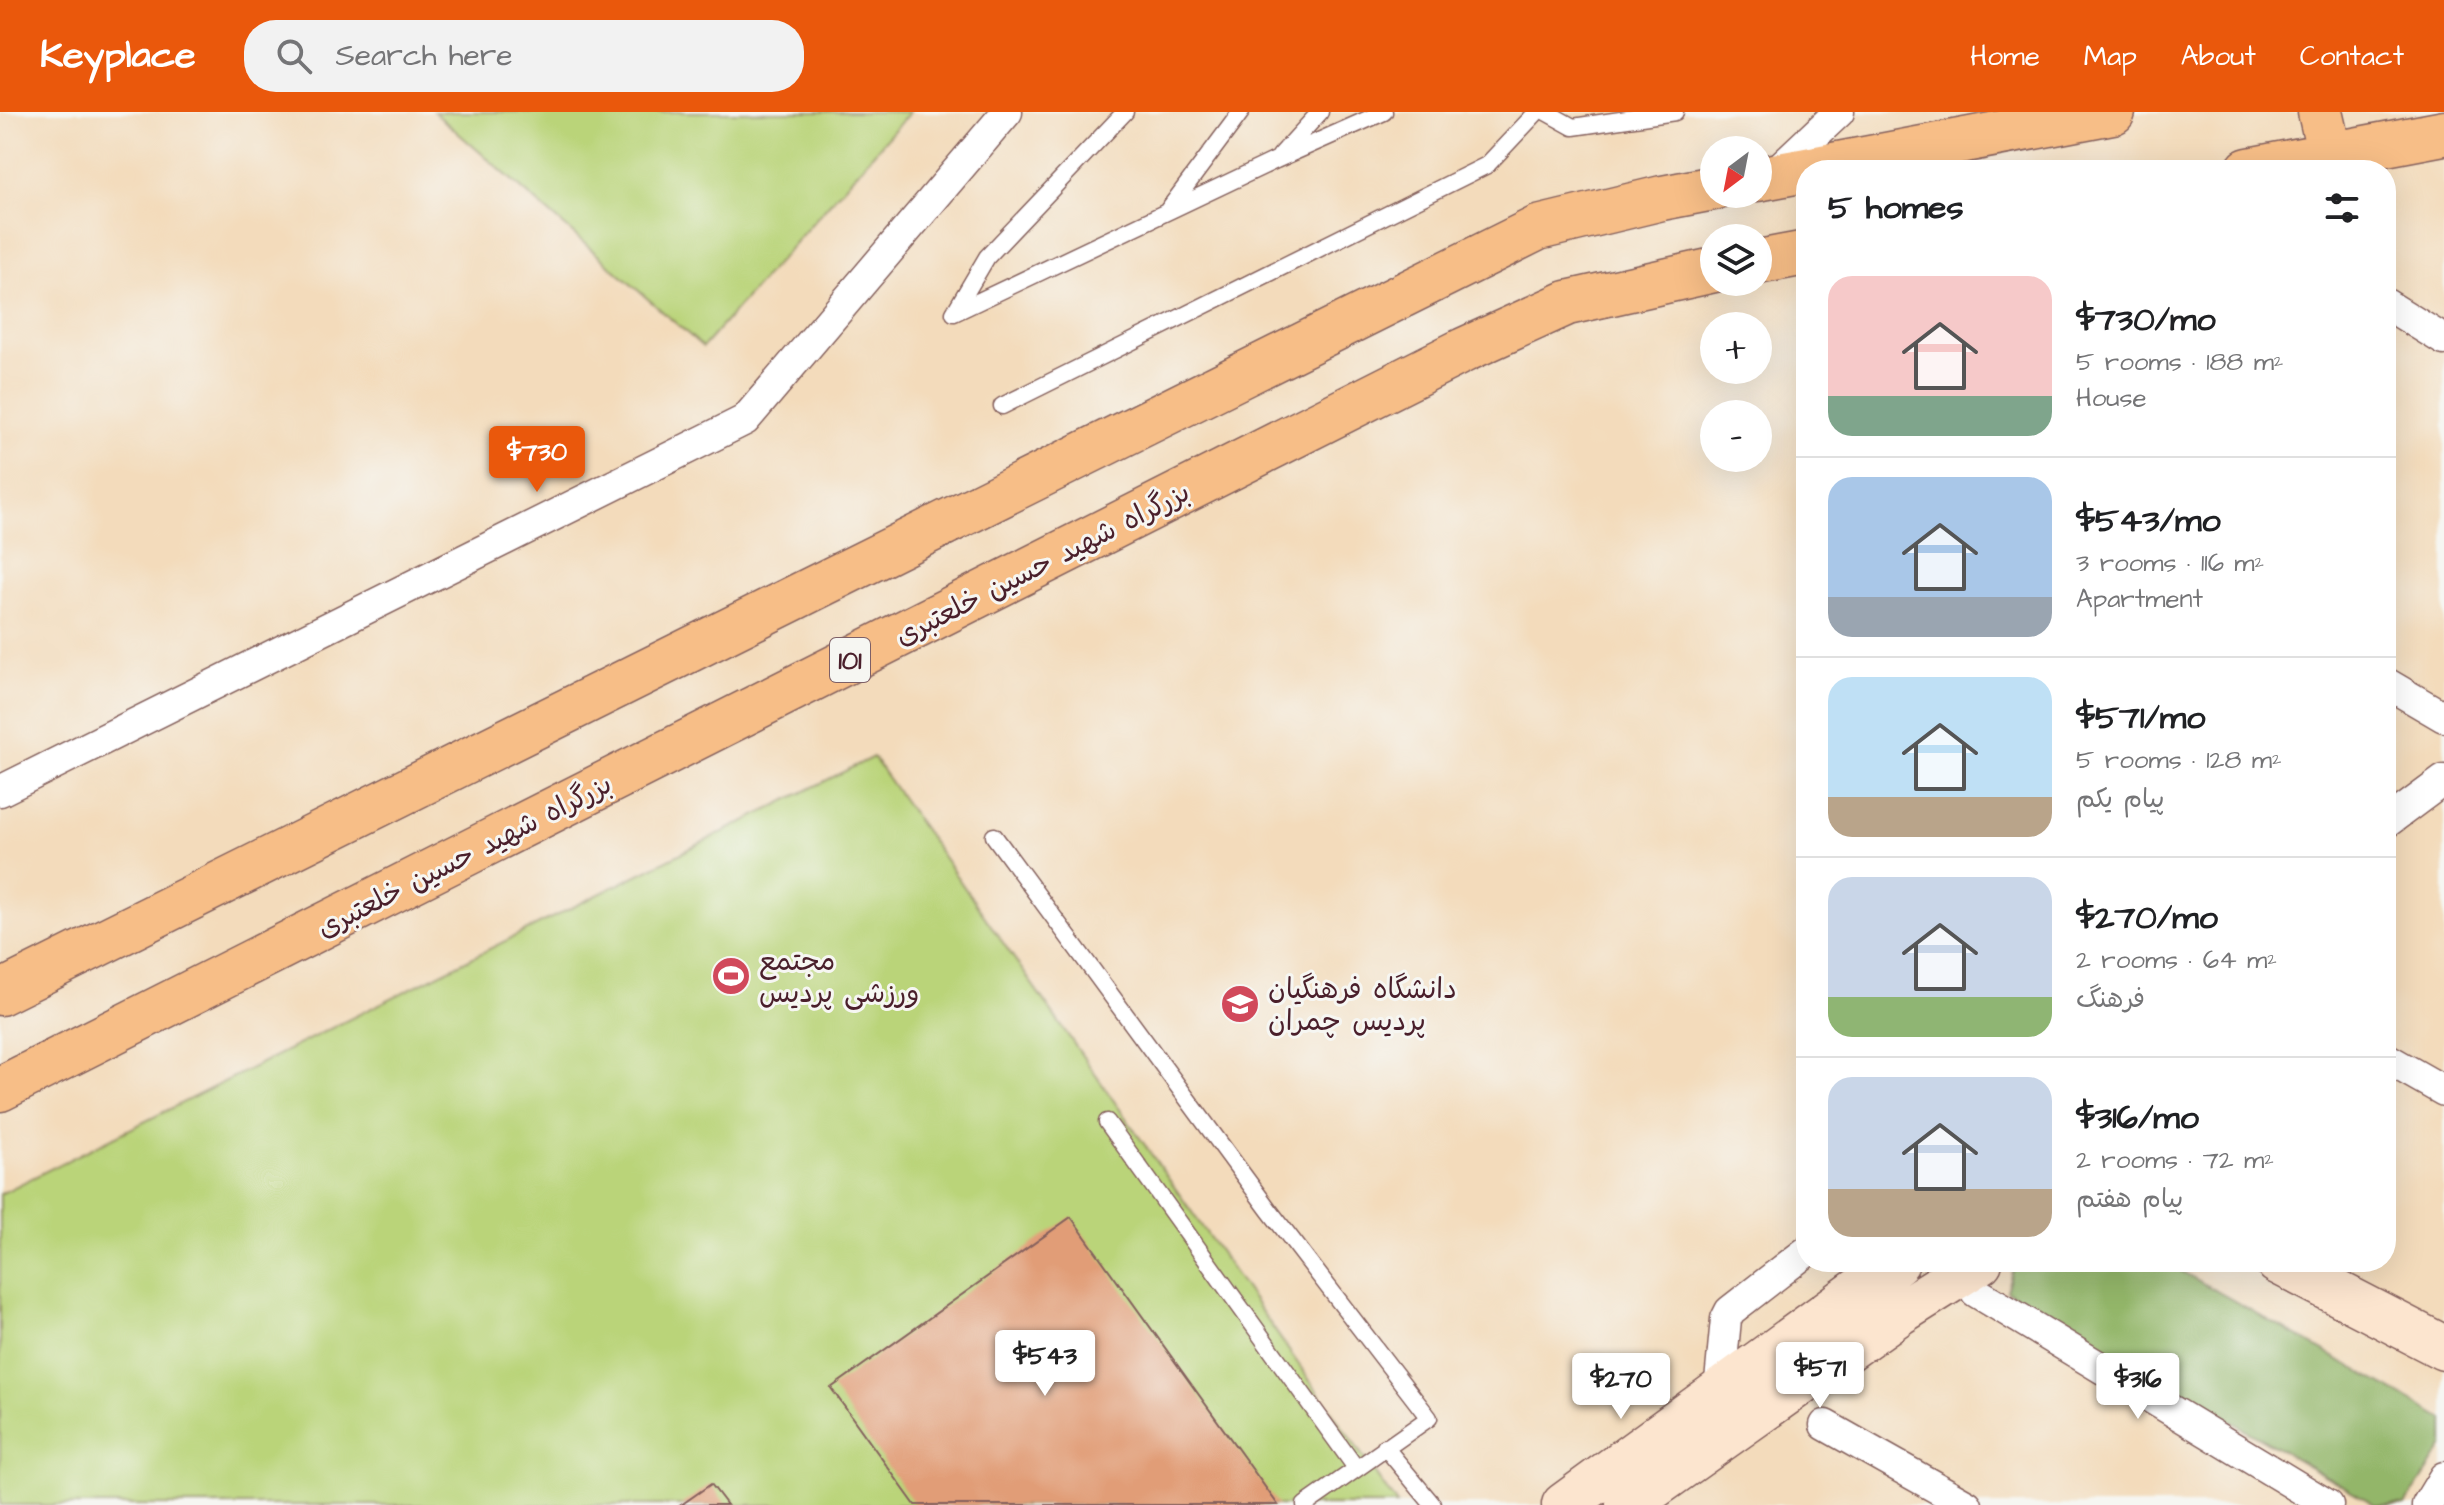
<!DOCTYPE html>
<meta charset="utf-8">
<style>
body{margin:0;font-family:"Architects Daughter","Playpen Sans Arabic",sans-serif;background:#f2f2f2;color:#202124;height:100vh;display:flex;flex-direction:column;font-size:30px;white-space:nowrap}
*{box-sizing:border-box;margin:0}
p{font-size:26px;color:#757577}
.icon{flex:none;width:44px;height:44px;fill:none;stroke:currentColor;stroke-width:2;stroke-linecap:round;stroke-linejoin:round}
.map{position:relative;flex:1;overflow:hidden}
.drawer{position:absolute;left:1796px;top:48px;width:600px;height:1112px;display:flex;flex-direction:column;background:#fff;border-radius:32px;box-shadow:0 8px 32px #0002}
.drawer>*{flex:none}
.needle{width:52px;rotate:212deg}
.buttons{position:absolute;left:1700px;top:24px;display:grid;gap:16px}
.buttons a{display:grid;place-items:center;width:72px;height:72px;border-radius:50%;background:#fff;box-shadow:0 8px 32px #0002;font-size:40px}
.price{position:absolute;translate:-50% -68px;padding:0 18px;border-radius:8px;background:#fff;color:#222;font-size:26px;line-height:52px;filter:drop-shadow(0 2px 4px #0008)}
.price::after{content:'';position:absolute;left:50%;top:48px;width:24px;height:18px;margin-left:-12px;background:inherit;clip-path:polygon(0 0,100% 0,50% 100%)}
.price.active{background:#ea580c;color:#fff}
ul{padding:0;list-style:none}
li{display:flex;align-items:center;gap:24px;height:200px;padding:0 32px}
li+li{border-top:2px solid #e0e0e0}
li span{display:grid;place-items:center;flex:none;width:224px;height:160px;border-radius:24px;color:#555}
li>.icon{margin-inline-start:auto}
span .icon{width:96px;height:96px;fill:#fffc;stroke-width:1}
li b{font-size:34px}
h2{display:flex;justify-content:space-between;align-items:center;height:96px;padding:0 32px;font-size:34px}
header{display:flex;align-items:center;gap:48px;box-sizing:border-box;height:112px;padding:0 40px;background:#ea580c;color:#fff}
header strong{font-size:38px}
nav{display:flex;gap:44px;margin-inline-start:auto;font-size:28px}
.search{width:560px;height:72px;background:#f2f2f2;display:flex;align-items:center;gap:20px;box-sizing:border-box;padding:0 28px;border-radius:32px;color:#757577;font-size:30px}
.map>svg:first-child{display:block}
.green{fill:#bad479;stroke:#827a52;stroke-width:2}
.forest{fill:#93b669;stroke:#6e6a4a;stroke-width:2}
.building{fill:#e19d77}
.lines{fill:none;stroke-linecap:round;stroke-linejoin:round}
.lane-casing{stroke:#85615d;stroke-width:19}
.street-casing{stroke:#85615d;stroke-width:33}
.secondary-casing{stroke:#85615d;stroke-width:47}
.highway-casing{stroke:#85615d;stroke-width:47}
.lane{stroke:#fff;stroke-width:16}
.street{stroke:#fff;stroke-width:30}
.secondary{stroke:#fce5cf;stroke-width:44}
.highway{stroke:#f7be87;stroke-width:44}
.labels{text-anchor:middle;stroke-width:6;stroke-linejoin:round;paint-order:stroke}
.shield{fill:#f6f6f2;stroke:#7e6067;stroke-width:2}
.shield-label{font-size:26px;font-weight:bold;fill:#4a1f2b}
.street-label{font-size:28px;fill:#4a1f2b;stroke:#f6f6f2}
.poi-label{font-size:28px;fill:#4a1f2b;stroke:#f6f6f2;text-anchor:start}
</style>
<header>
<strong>Keyplace</strong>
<div class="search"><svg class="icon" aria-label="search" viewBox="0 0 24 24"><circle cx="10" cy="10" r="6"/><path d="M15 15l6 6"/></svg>Search here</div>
<nav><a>Home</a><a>Map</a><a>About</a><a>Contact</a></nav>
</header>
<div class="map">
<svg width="2444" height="1393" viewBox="0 0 2444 1393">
<rect width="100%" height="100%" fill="#f6f6f2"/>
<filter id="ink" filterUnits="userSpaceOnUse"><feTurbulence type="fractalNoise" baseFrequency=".0125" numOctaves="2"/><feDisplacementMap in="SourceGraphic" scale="16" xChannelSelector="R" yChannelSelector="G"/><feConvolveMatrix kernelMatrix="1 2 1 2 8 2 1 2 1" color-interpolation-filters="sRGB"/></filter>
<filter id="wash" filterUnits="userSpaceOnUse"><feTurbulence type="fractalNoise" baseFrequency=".006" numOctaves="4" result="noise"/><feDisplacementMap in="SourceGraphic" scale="32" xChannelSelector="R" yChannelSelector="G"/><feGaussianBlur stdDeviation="1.8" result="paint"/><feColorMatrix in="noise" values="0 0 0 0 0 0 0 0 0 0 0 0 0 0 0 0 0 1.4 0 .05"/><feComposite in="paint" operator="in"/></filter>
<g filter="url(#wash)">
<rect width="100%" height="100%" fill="#f3dbbb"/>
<!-- green -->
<path class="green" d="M 434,0 L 910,0 L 703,235 Z
M 873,645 L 1397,1393 L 0,1393 L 0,1082 Z"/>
<!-- forest -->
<path class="forest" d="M 2015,1150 L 2165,1150 L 2444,1307 L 2444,1334 L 2405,1393 L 2376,1393 L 2006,1179 Z"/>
<g id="blocks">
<!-- building -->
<path class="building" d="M 1071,1105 L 1278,1393 L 915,1393 L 831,1276 Z
M 711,1372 L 727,1393 L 681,1393 Z"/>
</g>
</g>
<g filter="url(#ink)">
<use href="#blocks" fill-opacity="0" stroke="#85615d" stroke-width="2"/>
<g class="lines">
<!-- lane casing -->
<g class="lane-casing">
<path id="lane" d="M 1546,0 L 1573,15 L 1675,0
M 1280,44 L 1320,0
M 1168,98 L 1241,0
M 954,201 L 1276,48 L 1384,0
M 954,201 L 987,145 L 1125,0
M 1002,294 L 1487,53 L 1537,0
M 994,724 L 1269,1098 L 1429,1306 L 1305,1393
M 1107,1010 L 1356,1356
M 1385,1335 L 1433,1393"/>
</g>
<!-- street casing -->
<g class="street-casing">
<path id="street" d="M 1771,64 L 1839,0
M 2386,192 L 2444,228
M 2386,571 L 2444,605
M 0,679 L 745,308 L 1007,0
M 2386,711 L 2444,668
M 2386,946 L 2444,979
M 1976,1180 L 2328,1393
M 1719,1280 L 1726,1207 L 1730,1199 L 1806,1140
M 1825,1313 L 1967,1393
M 2427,1393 L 2444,1365"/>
</g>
<!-- secondary casing -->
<g class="secondary-casing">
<path id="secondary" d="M 2278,1150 L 2444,1236
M 1564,1393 L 1897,1150
M 1628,1393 L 1899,1201 L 1980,1150"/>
</g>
<!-- highway casing -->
<g class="highway-casing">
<path id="highway" d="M 2320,0 L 2330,43
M 1806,58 L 2113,0
M 2248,58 L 2444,21
M 1758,67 L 1806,58
M 1758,150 L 1806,141
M 0,881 L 1538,116 L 1662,86 L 1714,76
M 0,977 L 1464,238 L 1567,191 L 1714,158"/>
</g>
<!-- lane -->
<use href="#lane" class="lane"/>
<!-- street -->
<use href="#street" class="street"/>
<!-- secondary -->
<use href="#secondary" class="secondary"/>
<!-- highway -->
<use href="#highway" class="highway"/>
</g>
</g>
<!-- icons -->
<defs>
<g id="stadium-disc" transform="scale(2)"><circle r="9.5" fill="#d1495b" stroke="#f6f6f2"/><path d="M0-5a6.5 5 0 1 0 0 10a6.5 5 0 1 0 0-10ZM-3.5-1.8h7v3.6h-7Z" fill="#fff"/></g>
<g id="university-disc" transform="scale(2)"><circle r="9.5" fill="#d1495b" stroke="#f6f6f2"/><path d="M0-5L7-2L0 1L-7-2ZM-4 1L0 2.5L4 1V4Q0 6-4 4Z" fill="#fff"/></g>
</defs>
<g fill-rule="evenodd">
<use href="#stadium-disc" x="731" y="864"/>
<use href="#university-disc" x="1240" y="892"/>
</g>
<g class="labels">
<!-- shield labels -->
<rect class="shield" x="830" y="526" width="40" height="44" rx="6"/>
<g class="shield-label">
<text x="850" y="557">101</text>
</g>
<!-- street labels -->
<g class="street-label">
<text transform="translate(1042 451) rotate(-27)" y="10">بزرگراه شهید حسین خلعتبری</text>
<text transform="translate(464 743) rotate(-27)" y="10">بزرگراه شهید حسین خلعتبری</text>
</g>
<!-- poi labels -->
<g class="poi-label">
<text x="759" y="858">مجتمع<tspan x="759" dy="32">ورزشی پردیس</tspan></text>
<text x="1268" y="886">دانشگاه فرهنگیان<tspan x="1268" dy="32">پردیس چمران</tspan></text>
</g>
</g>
</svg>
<div class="buttons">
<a><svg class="needle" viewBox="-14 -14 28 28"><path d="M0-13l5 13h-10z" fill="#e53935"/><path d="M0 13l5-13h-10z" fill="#757577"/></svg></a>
<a><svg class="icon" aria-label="layers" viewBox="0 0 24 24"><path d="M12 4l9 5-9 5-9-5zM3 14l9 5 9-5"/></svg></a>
<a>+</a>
<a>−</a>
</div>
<b class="price active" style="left:537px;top:382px">$730</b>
<b class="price" style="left:1045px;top:1286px">$543</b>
<b class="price" style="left:1820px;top:1298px">$571</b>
<b class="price" style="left:1621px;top:1309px">$270</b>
<b class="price" style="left:2138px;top:1309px">$316</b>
<section class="drawer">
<h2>5 homes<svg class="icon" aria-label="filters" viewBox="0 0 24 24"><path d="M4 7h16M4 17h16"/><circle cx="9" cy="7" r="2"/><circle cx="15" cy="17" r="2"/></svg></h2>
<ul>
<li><span style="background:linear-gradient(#f6c9c9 75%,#7fa58c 0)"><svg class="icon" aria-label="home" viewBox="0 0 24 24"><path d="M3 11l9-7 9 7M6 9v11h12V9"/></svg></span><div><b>$730/mo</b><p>5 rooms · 188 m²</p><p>House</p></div></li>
<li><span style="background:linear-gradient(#a9c7e8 75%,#9aa5b1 0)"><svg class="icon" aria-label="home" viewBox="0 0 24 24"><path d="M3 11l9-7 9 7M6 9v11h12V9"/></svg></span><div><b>$543/mo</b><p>3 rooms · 116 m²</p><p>Apartment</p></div></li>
<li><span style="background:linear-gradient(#bfe0f5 75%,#b9a48a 0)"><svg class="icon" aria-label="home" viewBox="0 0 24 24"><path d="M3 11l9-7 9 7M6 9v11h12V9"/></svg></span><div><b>$571/mo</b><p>5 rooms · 128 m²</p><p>پیام یکم</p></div></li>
<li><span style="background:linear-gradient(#c9d6e8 75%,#8fb573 0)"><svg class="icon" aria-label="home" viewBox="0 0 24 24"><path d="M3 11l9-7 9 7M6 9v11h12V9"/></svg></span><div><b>$270/mo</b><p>2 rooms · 64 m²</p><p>فرهنگ</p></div></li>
<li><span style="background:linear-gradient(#c9d6e8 70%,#b9a48a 0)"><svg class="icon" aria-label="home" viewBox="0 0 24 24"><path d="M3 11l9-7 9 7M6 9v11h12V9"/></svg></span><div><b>$316/mo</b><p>2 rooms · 72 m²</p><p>پیام هفتم</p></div></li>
</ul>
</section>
</div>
